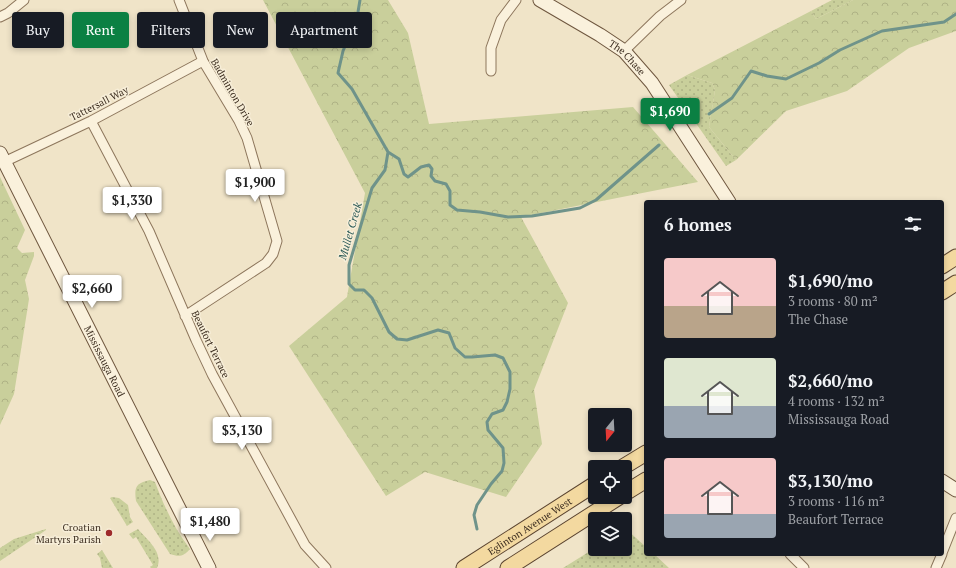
<!DOCTYPE html>
<meta charset="utf-8">
<style>
body{margin:0;font-family:"PT Serif",serif;background:#242831;color:#f1f3f6;height:100vh;display:flex;flex-direction:column;font-size:15px;white-space:nowrap}
*{box-sizing:border-box;margin:0}
p{font-size:13px;color:#9ea1a6}
.icon{flex:none;width:22px;height:22px;fill:none;stroke:currentColor;stroke-width:2;stroke-linecap:round;stroke-linejoin:round}
.map{position:relative;flex:1;overflow:hidden}
.drawer{position:absolute;left:644px;top:200px;width:300px;height:356px;display:flex;flex-direction:column;background:#171b24;border-radius:4px;box-shadow:0 2px 6px #0003}
.drawer>*{flex:none}
.top-card{position:absolute;left:12px;top:12px;width:380px;height:36px;display:flex;gap:8px}
.needle{width:26px;rotate:198deg}
.fabs{position:absolute;left:588px;top:408px;display:grid;gap:8px}
.fabs a{display:grid;place-items:center;width:44px;height:44px;border-radius:4px;background:#171b24;box-shadow:0 2px 6px #0003;font-size:20px}
.price{position:absolute;translate:-50% -34px;padding:0 9px;border-radius:4px;background:#fff;color:#222;font-size:13px;line-height:26px;filter:drop-shadow(0 1px 2px #0008)}
.price::after{content:'';position:absolute;left:50%;top:24px;width:12px;height:9px;margin-left:-6px;background:inherit;clip-path:polygon(0 0,100% 0,50% 100%)}
.price.active{background:#0b8043;color:#fff}
ul{padding:0;list-style:none}
li{display:flex;align-items:center;gap:12px;height:100px;padding:0 20px}
li span{display:grid;place-items:center;flex:none;width:112px;height:80px;border-radius:4px;color:#555}
li>.icon{margin-inline-start:auto}
span .icon{width:48px;height:48px;fill:#fffc;stroke-width:1}
li b{font-size:17px}
h2{display:flex;justify-content:space-between;align-items:center;height:48px;padding:0 20px;font-size:17px}
.tag{padding:0 14px;border-radius:4px;background:#171b24;box-shadow:0 2px 6px #0003;font-size:14px;line-height:36px}
.tag.active{background:#0b8043;color:#fff}
.map>svg:first-child{display:block}
.grass{fill:url(#grass-dots)}
.forest{fill:url(#forest-crowns)}
.lines{fill:none;stroke-linecap:round;stroke-linejoin:round}
.stream{stroke:#6f938a;stroke-width:3}
.street-casing{stroke:#8d765c;stroke-width:11}
.secondary-casing{stroke:#6f573f;stroke-width:15}
.primary-casing{stroke:#5b4430;stroke-width:17}
.street{stroke:#faf1dc;stroke-width:9}
.secondary{stroke:#faf1dc;stroke-width:13}
.primary{stroke:#f3d9a0;stroke-width:15}
.poi-dot{fill:#9e2a2b;stroke:#f7eed8;stroke-width:1.5}
.labels{text-anchor:middle;stroke-width:3;stroke-linejoin:round;paint-order:stroke}
.street-label{font-size:10px;fill:#3d2e20;stroke:#f7eed8}
.poi-label{font-size:10px;fill:#3d2e20;stroke:#f7eed8;text-anchor:end}
.water-label{font-size:11px;font-style:italic;fill:#2f5d5a;stroke:#f7eed8}
</style>
<div class="map">
<svg width="956" height="568" viewBox="0 0 956 568">
<defs>
<pattern id="grass-dots" width="8" height="8" patternUnits="userSpaceOnUse"><rect width="8" height="8" fill="#c9cf9b"/><path d="M2 2h.1M6 6h.1" fill="none" stroke="#aeb285" stroke-width="1.8" stroke-linecap="round"/></pattern>
<pattern id="forest-crowns" width="20" height="18" patternUnits="userSpaceOnUse"><rect width="20" height="18" fill="#c9cf9b"/><path d="M2 6a3 3 0 1 1 6 0M12 15a3 3 0 1 1 6 0" fill="none" stroke="#aeb285"/></pattern>
</defs>
<rect width="100%" height="100%" fill="#f0e4c8"/>
<!-- grass -->
<path class="grass" d="M 832,0 L 853,0 L 816,19 L 811,11 Z
M 687,75 L 712,83 L 715,90 L 709,127 L 736,160 L 726,166 L 669,85 Z
M 150,480 L 155,482 C 164,506 174,528 190,549 C 183,557 179,557 170,554 L 136,501 C 134,487 136,483 150,480 Z
M 112,497 L 119,498 L 128,505 L 130,517 L 133,522 L 127,526 L 110,498 Z
M 625,528 L 646,547 L 646,554 L 654,554 L 669,568 L 563,568 L 595,548 L 595,549 L 625,549 Z
M 46,529 L 46,530 L 0,561 L 0,548 L 14,539 Z
M 138,529 C 147,540 164,552 157,568 L 151,568 L 150,567 L 153,565 L 136,537 L 133,539 L 129,534 Z
M 102,550 L 113,568 L 102,568 L 100,558 L 97,554 Z"/>
<!-- forest -->
<path class="forest" d="M 263,0 L 388,0 L 408,33 L 429,124 L 633,107 L 698,182 L 521,217 L 568,303 L 534,390 L 542,444 L 506,497 L 425,472 L 386,496 L 289,346 L 347,297 L 365,193 Z
M 853,0 L 956,0 L 956,31 L 909,48 L 847,91 L 786,111 L 736,160 L 709,127 L 715,90 L 712,83 L 687,75 L 811,11 L 816,19 Z
M 0,177 L 25,230 L 17,248 L 22,253 L 34,252 L 34,256 L 25,280 L 29,299 L 14,394 L 0,425 Z"/>
<g class="lines">
<!-- stream -->
<path class="stream" d="M 360,0 L 357,18 L 343,51 L 338,73 L 352,89 L 388,152 L 385,170 L 372,188 L 349,265 L 349,284 L 355,290 L 364,290 L 372,298 L 389,332 L 397,339 L 407,340 L 438,330 L 449,333 L 455,348 L 465,357 L 472,357 L 495,355 L 503,358 L 510,372 L 510,389 L 507,402 L 503,410 L 492,414 L 487,422 L 488,430 L 503,448 L 504,463 L 502,471 L 491,484 L 477,505 L 474,515 L 477,529
M 709,114 L 732,98 L 751,71 L 767,76 L 786,79 L 819,63 L 840,50 L 882,31 L 944,22 L 956,14
M 388,152 L 399,159 L 404,174 L 408,177 L 421,167 L 429,165 L 432,169 L 431,176 L 435,181 L 446,184 L 450,191 L 450,205 L 457,210 L 480,212 L 508,217 L 532,216 L 580,208 L 596,200 L 659,145"/>
<!-- street casing -->
<g class="street-casing">
<path id="street" d="M 179,0 L 203,61 L 239,121 L 247,138 L 277,241 L 273,254 L 266,263 L 185,316
M 0,17 L 8,13 L 24,0
M 624,51 L 660,16 L 681,0
M 491,71 L 491,48 L 501,20 L 516,0
M 91,121 L 149,231 L 196,340 L 212,374 L 305,545 L 326,568
M 4,162 L 91,121 L 203,61
M 942,553 L 956,518
M 790,554 L 804,568
M 936,568 L 942,554"/>
</g>
<!-- secondary casing -->
<g class="secondary-casing">
<g id="secondary">
<path id="s1" d="M 540,0 L 600,35 L 624,51 L 652,83 L 729,202"/>
<path id="s2" d="M 0,153 L 209,568"/>
<path d="M 942,481 L 956,490"/>
</g>
</g>
<!-- primary casing -->
<g class="primary-casing">
<g id="primary">
<path d="M 942,266 L 956,257"/>
<path d="M 942,292 L 956,283"/>
<path d="M 623,467 L 646,453"/>
<path d="M 625,493 L 646,480"/>
<path id="s3" d="M 464,568 L 595,484"/>
<path d="M 508,568 L 619,497"/>
</g>
</g>
<!-- street -->
<use href="#street" class="street"/>
<!-- secondary -->
<use href="#secondary" class="secondary"/>
<!-- primary -->
<use href="#primary" class="primary"/>
</g>
<!-- markers -->
<circle class="poi-dot" cx="109" cy="533" r="4"/>
<g class="labels">
<!-- street labels -->
<g class="street-label">
<text dy="4" stroke="none"><textPath href="#s1" startOffset="105">The Chase</textPath></text>
<text transform="translate(233 92) rotate(60)" y="4">Badminton Drive</text>
<text transform="translate(99 103) rotate(-27)" y="4">Tattersall Way</text>
<text transform="translate(211 344) rotate(64)" y="4">Beaufort Terrace</text>
<text dy="4" stroke="none"><textPath href="#s2" startOffset="233">Mississauga Road</textPath></text>
<text dy="4" stroke="none"><textPath href="#s3" startOffset="78">Eglinton Avenue West</textPath></text>
</g>
<!-- poi labels -->
<g class="poi-label">
<text x="101" y="531">Croatian<tspan x="101" dy="12">Martyrs Parish</tspan></text>
</g>
<!-- water labels -->
<g class="water-label">
<text transform="translate(350 231) rotate(-74)" y="4">Mullet Creek</text>
</g>
</g>
</svg>
<div class="fabs">
<a><svg class="needle" viewBox="-14 -14 28 28"><path d="M0-13l5 13h-10z" fill="#e53935"/><path d="M0 13l5-13h-10z" fill="#9ea1a6"/></svg></a>
<a><svg class="icon" aria-label="locate" viewBox="0 0 24 24"><circle cx="12" cy="12" r="6"/><path d="M12 2v4M12 18v4M2 12h4M18 12h4"/></svg></a>
<a><svg class="icon" aria-label="layers" viewBox="0 0 24 24"><path d="M12 4l9 5-9 5-9-5zM3 14l9 5 9-5"/></svg></a>
</div>
<b class="price active" style="left:670px;top:132px">$1,690</b>
<b class="price" style="left:255px;top:203px">$1,900</b>
<b class="price" style="left:132px;top:221px">$1,330</b>
<b class="price" style="left:92px;top:309px">$2,660</b>
<b class="price" style="left:242px;top:451px">$3,130</b>
<b class="price" style="left:210px;top:542px">$1,480</b>
<div class="top-card">
<a class="tag">Buy</a>
<a class="tag active">Rent</a>
<a class="tag">Filters</a>
<a class="tag">New</a>
<a class="tag">Apartment</a>
</div>
<section class="drawer">
<h2>6 homes<svg class="icon" aria-label="filters" viewBox="0 0 24 24"><path d="M4 7h16M4 17h16"/><circle cx="9" cy="7" r="2"/><circle cx="15" cy="17" r="2"/></svg></h2>
<ul>
<li><span style="background:linear-gradient(#f6c9c9 60%,#b9a48a 0)"><svg class="icon" aria-label="home" viewBox="0 0 24 24"><path d="M3 11l9-7 9 7M6 9v11h12V9"/></svg></span><div><b>$1,690/mo</b><p>3 rooms · 80 m²</p><p>The Chase</p></div></li>
<li><span style="background:linear-gradient(#dfe7d0 60%,#9aa5b1 0)"><svg class="icon" aria-label="home" viewBox="0 0 24 24"><path d="M3 11l9-7 9 7M6 9v11h12V9"/></svg></span><div><b>$2,660/mo</b><p>4 rooms · 132 m²</p><p>Mississauga Road</p></div></li>
<li><span style="background:linear-gradient(#f6c9c9 70%,#9aa5b1 0)"><svg class="icon" aria-label="home" viewBox="0 0 24 24"><path d="M3 11l9-7 9 7M6 9v11h12V9"/></svg></span><div><b>$3,130/mo</b><p>3 rooms · 116 m²</p><p>Beaufort Terrace</p></div></li>
</ul>
</section>
</div>
